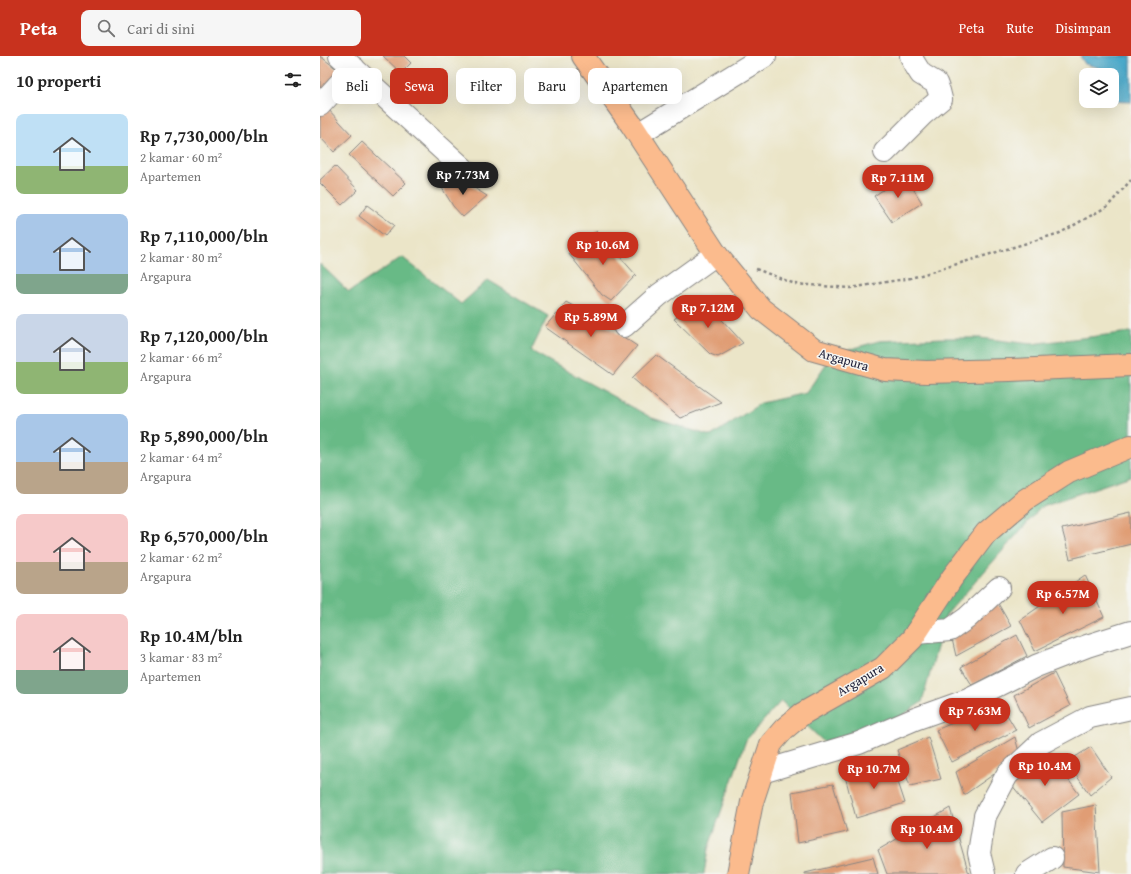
<!DOCTYPE html>
<html lang="id">
<meta charset="utf-8">
<style>
body{margin:0;font-family:"Gentium Book Plus",serif;background:#f6f6f6;color:#222;height:100vh;display:flex;flex-direction:column;font-size:15px;white-space:nowrap}
*{box-sizing:border-box;margin:0}
p{font-size:13px;color:#767676}
.icon{flex:none;width:22px;height:22px;fill:none;stroke:currentColor;stroke-width:2;stroke-linecap:round;stroke-linejoin:round}
.map{position:relative;flex:1;overflow:hidden}
.panel{display:flex;flex-direction:column;background:#fff;width:320px}
.panel>*{flex:none}
.banner{position:absolute;left:12px;top:12px;width:380px;height:36px;display:flex;gap:8px}
.tools{position:absolute;left:759px;top:12px;display:grid;gap:8px}
.tools a{display:grid;place-items:center;width:40px;height:40px;border-radius:8px;background:#fff;box-shadow:0 4px 16px #0002;font-size:20px}
.price{position:absolute;translate:-50% -34px;padding:0 9px;border-radius:14px;background:#c8321e;color:#fff;font-size:13px;line-height:26px;filter:drop-shadow(0 1px 2px #0008)}
.price::after{content:'';position:absolute;left:50%;top:24px;width:12px;height:9px;margin-left:-6px;background:inherit;clip-path:polygon(0 0,100% 0,50% 100%)}
.price.current{background:#222;color:#fff}
ul{padding:0;list-style:none}
li{display:flex;align-items:center;gap:12px;height:100px;padding:0 16px}
li span{display:grid;place-items:center;flex:none;width:112px;height:80px;border-radius:8px;color:#555}
li>.icon{margin-inline-start:auto}
span .icon{width:48px;height:48px;fill:#fffc;stroke-width:1}
li b{font-size:17px}
h2{display:flex;justify-content:space-between;align-items:center;height:48px;padding:0 16px;font-size:17px}
.chip{padding:0 14px;border-radius:8px;background:#fff;box-shadow:0 4px 16px #0002;font-size:14px;line-height:36px}
.chip.current{background:#c8321e;color:#fff}
header{display:flex;align-items:center;gap:24px;box-sizing:border-box;height:56px;padding:0 20px;background:#c8321e;color:#fff}
header strong{font-size:19px}
nav{display:flex;gap:22px;margin-inline-start:auto;font-size:14px}
.search{width:280px;height:36px;background:#f6f6f6;display:flex;align-items:center;gap:10px;box-sizing:border-box;padding:0 14px;border-radius:8px;color:#767676;font-size:15px}
main{display:flex;flex:1;min-height:0}
.map>svg:first-child{display:block}
.forest{fill:#68ba86;stroke:#456e60}
.water{fill:#4aa8c9;stroke:#366582}
.building{fill:#e09d74}
.lines{fill:none;stroke-linecap:round;stroke-linejoin:round}
.minor-casing{stroke:#868482;stroke-width:24}
.highway-casing{stroke:#868482;stroke-width:24}
.path{stroke:#868482;stroke-width:2.5;stroke-dasharray:3 3;stroke-linecap:butt}
.minor{stroke:#fff;stroke-width:22}
.highway{stroke:#fbbb8d;stroke-width:22}
.labels{text-anchor:middle;stroke-width:3;stroke-linejoin:round;paint-order:stroke}
.street-label{font-size:13px;fill:#22223b;stroke:#f6f6f2}
</style>
<header>
<strong>Peta</strong>
<div class="search"><svg class="icon" aria-label="search" viewBox="0 0 24 24"><circle cx="10" cy="10" r="6"/><path d="M15 15l6 6"/></svg>Cari di sini</div>
<nav><a>Peta</a><a>Rute</a><a>Disimpan</a></nav>
</header>
<main>
<section class="panel">
<h2>10 properti<svg class="icon" aria-label="filters" viewBox="0 0 24 24"><path d="M4 7h16M4 17h16"/><circle cx="9" cy="7" r="2"/><circle cx="15" cy="17" r="2"/></svg></h2>
<ul>
<li><span style="background:linear-gradient(#bfe0f5 65%,#8fb573 0)"><svg class="icon" aria-label="home" viewBox="0 0 24 24"><path d="M3 11l9-7 9 7M6 9v11h12V9"/></svg></span><div><b>Rp 7,730,000/bln</b><p>2 kamar · 60 m²</p><p>Apartemen</p></div></li>
<li><span style="background:linear-gradient(#a9c7e8 75%,#7fa58c 0)"><svg class="icon" aria-label="home" viewBox="0 0 24 24"><path d="M3 11l9-7 9 7M6 9v11h12V9"/></svg></span><div><b>Rp 7,110,000/bln</b><p>2 kamar · 80 m²</p><p>Argapura</p></div></li>
<li><span style="background:linear-gradient(#c9d6e8 60%,#8fb573 0)"><svg class="icon" aria-label="home" viewBox="0 0 24 24"><path d="M3 11l9-7 9 7M6 9v11h12V9"/></svg></span><div><b>Rp 7,120,000/bln</b><p>2 kamar · 66 m²</p><p>Argapura</p></div></li>
<li><span style="background:linear-gradient(#a9c7e8 60%,#b9a48a 0)"><svg class="icon" aria-label="home" viewBox="0 0 24 24"><path d="M3 11l9-7 9 7M6 9v11h12V9"/></svg></span><div><b>Rp 5,890,000/bln</b><p>2 kamar · 64 m²</p><p>Argapura</p></div></li>
<li><span style="background:linear-gradient(#f6c9c9 60%,#b9a48a 0)"><svg class="icon" aria-label="home" viewBox="0 0 24 24"><path d="M3 11l9-7 9 7M6 9v11h12V9"/></svg></span><div><b>Rp 6,570,000/bln</b><p>2 kamar · 62 m²</p><p>Argapura</p></div></li>
<li><span style="background:linear-gradient(#f6c9c9 70%,#7fa58c 0)"><svg class="icon" aria-label="home" viewBox="0 0 24 24"><path d="M3 11l9-7 9 7M6 9v11h12V9"/></svg></span><div><b>Rp 10.4M/bln</b><p>3 kamar · 83 m²</p><p>Apartemen</p></div></li>
</ul>
</section>
<div class="map">
<svg width="811" height="818" viewBox="0 0 811 818">
<rect width="100%" height="100%" fill="#f6f6f2"/>
<filter id="ink" filterUnits="userSpaceOnUse"><feTurbulence type="fractalNoise" baseFrequency=".025" numOctaves="2"/><feDisplacementMap in="SourceGraphic" scale="8" xChannelSelector="R" yChannelSelector="G"/><feConvolveMatrix kernelMatrix="1 2 1 2 8 2 1 2 1" color-interpolation-filters="sRGB"/></filter>
<filter id="wash" filterUnits="userSpaceOnUse"><feTurbulence type="fractalNoise" baseFrequency=".012" numOctaves="4" result="noise"/><feDisplacementMap in="SourceGraphic" scale="16" xChannelSelector="R" yChannelSelector="G"/><feGaussianBlur stdDeviation="0.9" result="paint"/><feColorMatrix in="noise" values="0 0 0 0 0 0 0 0 0 0 0 0 0 0 0 0 0 1.4 0 .05"/><feComposite in="paint" operator="in"/></filter>
<g filter="url(#wash)">
<rect width="100%" height="100%" fill="#ebe5c8"/>
<!-- forest -->
<path class="forest" d="M 82,201 L 141,248 L 168,224 L 228,260 L 211,295 L 332,362 L 391,380 L 441,347 L 486,337 L 513,298 L 559,285 L 623,282 L 660,282 L 711,288 L 811,276 L 811,420 L 722,450 L 626,559 L 602,646 L 577,663 L 545,672 L 504,686 L 461,645 L 426,684 L 388,793 L 384,818 L 0,818 L 0,208 L 29,236 Z"/>
<!-- water -->
<path class="water" d="M 760,0 L 811,0 L 811,46 L 786,45 L 792,45 L 792,19 L 781,19 L 780,12 L 765,8 Z"/>
<g id="blocks">
<!-- building -->
<path class="building" d="M 0,0 L 22,17 L 0,41 Z
M 63,0 L 84,0 L 91,7 L 81,17 Z
M 7,52 L 32,79 L 14,96 L 0,81 L 0,59 Z
M 42,86 L 86,127 L 73,140 L 29,99 Z
M 15,110 L 38,134 L 22,149 L 0,127 L 0,124 Z
M 585,119 L 602,147 L 572,166 L 554,140 Z
M 138,122 L 167,140 L 143,161 L 133,150 L 122,132 Z
M 47,149 L 74,169 L 65,180 L 39,160 Z
M 277,175 L 316,219 L 291,245 L 282,239 L 249,198 Z
M 383,243 L 423,287 L 398,301 L 390,298 L 354,263 Z
M 246,246 L 276,263 L 317,290 L 293,319 L 225,271 Z
M 336,299 L 401,346 L 360,362 L 312,322 Z
M 811,457 L 811,488 L 750,503 L 742,473 Z
M 765,519 L 784,561 L 715,595 L 700,564 Z
M 676,544 L 691,570 L 636,600 L 632,583 Z
M 697,579 L 707,600 L 652,629 L 641,611 Z
M 734,617 L 750,650 L 709,672 L 694,639 Z
M 680,647 L 696,674 L 632,706 L 616,674 Z
M 608,681 L 621,723 L 590,730 L 577,694 Z
M 695,681 L 700,700 L 644,739 L 636,716 Z
M 771,691 L 791,721 L 770,739 L 747,706 Z
M 726,694 L 759,738 L 722,766 L 691,728 Z
M 572,708 L 585,747 L 536,762 L 525,720 Z
M 513,728 L 527,776 L 478,787 L 472,736 Z
M 776,749 L 780,816 L 743,811 L 742,756 Z
M 630,752 L 649,818 L 567,818 L 558,794 Z
M 553,801 L 558,818 L 485,818 L 485,817 Z"/>
</g>
</g>
<g filter="url(#ink)">
<use href="#blocks" fill-opacity="0" stroke="#868482" stroke-width="1"/>
<g class="lines">
<!-- minor casing -->
<g class="minor-casing">
<path id="minor" d="M 20,0 L 146,115
M 0,49 L 34,12
M 318,78 L 445,0
M 565,96 L 603,58 L 621,43 L 619,35 L 616,27 L 601,18 L 594,7 L 591,0
M 304,270 L 339,239 L 396,198
M 596,577 L 630,574 L 647,562 L 679,532
M 442,716 L 539,687 L 595,663 L 648,644 L 716,610 L 767,590 L 811,576
M 664,818 L 659,797 L 665,760 L 687,719 L 721,687 L 770,661 L 811,652
M 707,818 L 732,802"/>
</g>
<!-- highway casing -->
<g class="highway-casing">
<path id="highway" d="M 263,0 L 311,68 L 396,198 L 441,253 L 494,294 L 565,314 L 606,316 L 690,314 L 811,309
M 418,818 L 432,746 L 451,688 L 464,673 L 482,658 L 563,612 L 592,583 L 632,522 L 666,477 L 705,444 L 749,416 L 811,390"/>
</g>
<!-- path -->
<path class="path" d="M 436,213 L 475,228 L 530,232 L 591,222 L 740,177 L 788,150 L 811,124"/>
<!-- minor -->
<use href="#minor" class="minor"/>
<!-- highway -->
<use href="#highway" class="highway"/>
</g>
</g>
<g class="labels">
<!-- street labels -->
<g class="street-label">
<text transform="translate(524 303) rotate(16)" y="5">Argapura</text>
<text transform="translate(540 623) rotate(-31)" y="5">Argapura</text>
</g>
</g>
</svg>
<div class="tools">
<a><svg class="icon" aria-label="layers" viewBox="0 0 24 24"><path d="M12 4l9 5-9 5-9-5zM3 14l9 5 9-5"/></svg></a>
</div>
<b class="price current" style="left:143px;top:140px">Rp 7.73M</b>
<b class="price" style="left:578px;top:143px">Rp 7.11M</b>
<b class="price" style="left:283px;top:210px">Rp 10.6M</b>
<b class="price" style="left:388px;top:273px">Rp 7.12M</b>
<b class="price" style="left:271px;top:282px">Rp 5.89M</b>
<b class="price" style="left:743px;top:559px">Rp 6.57M</b>
<b class="price" style="left:655px;top:676px">Rp 7.63M</b>
<b class="price" style="left:725px;top:731px">Rp 10.4M</b>
<b class="price" style="left:554px;top:734px">Rp 10.7M</b>
<b class="price" style="left:607px;top:794px">Rp 10.4M</b>
<div class="banner">
<a class="chip">Beli</a>
<a class="chip current">Sewa</a>
<a class="chip">Filter</a>
<a class="chip">Baru</a>
<a class="chip">Apartemen</a>
</div>
</div>
</main>
